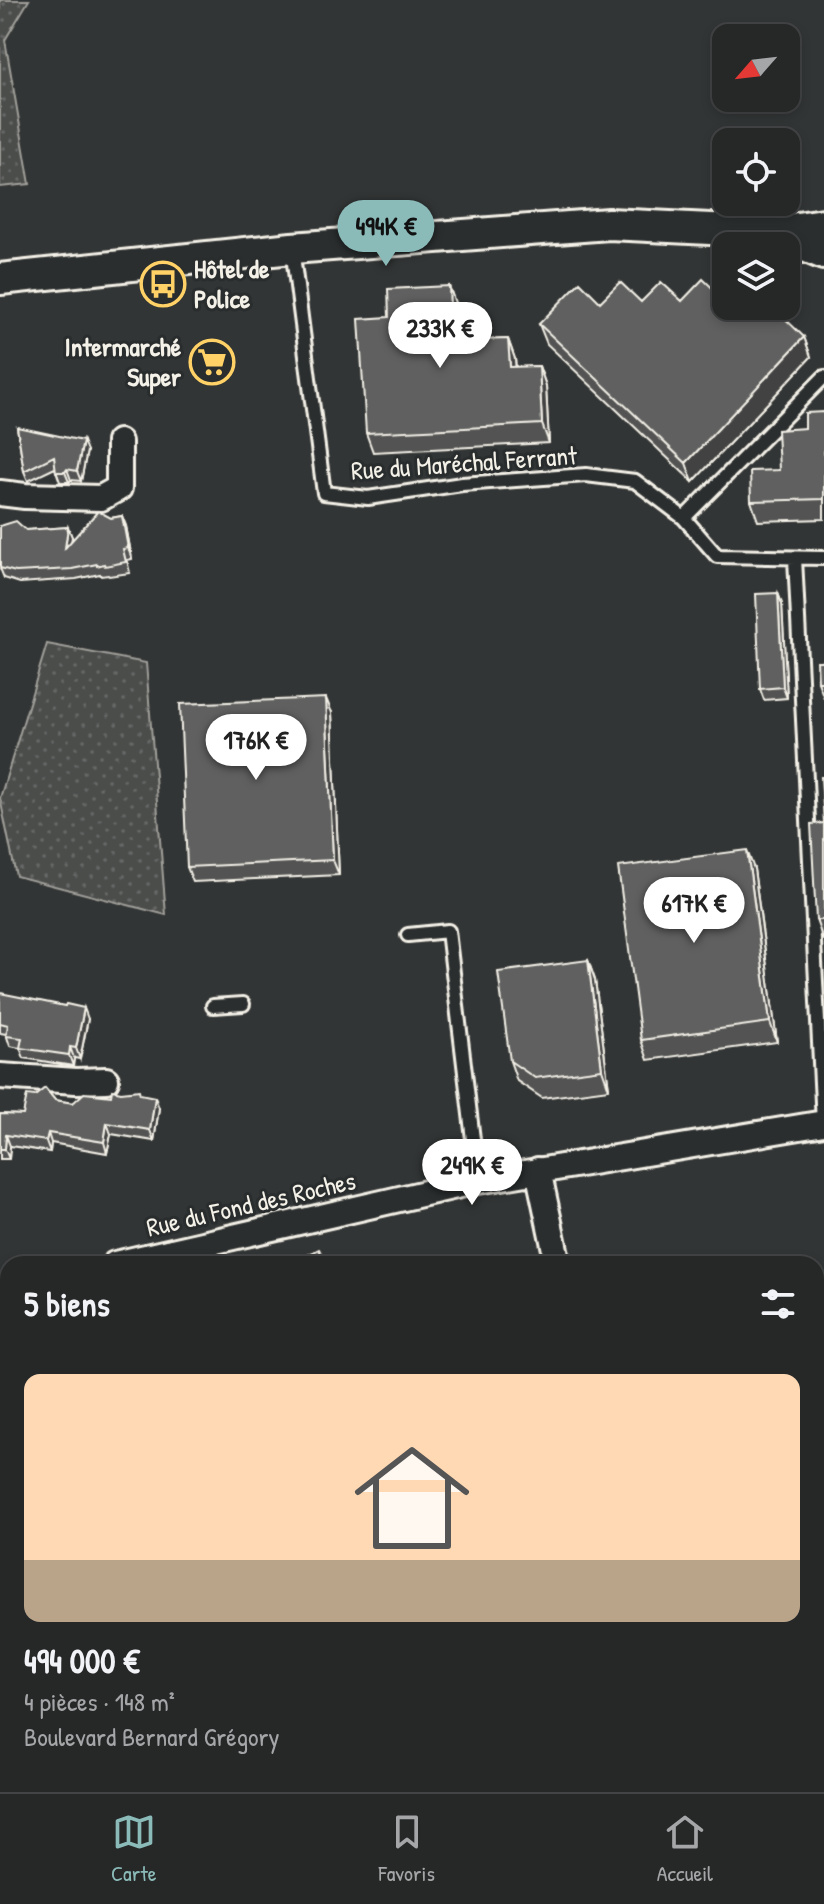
<!DOCTYPE html>
<html lang="fr">
<meta charset="utf-8">
<style>
body{margin:0;font-family:"Patrick Hand",sans-serif;background:#323434;color:#f1f3f6;height:100vh;display:flex;flex-direction:column;font-size:30px;white-space:nowrap}
*{box-sizing:border-box;margin:0}
p{font-size:26px;color:#a4a6a8}
.icon{flex:none;width:44px;height:44px;fill:none;stroke:currentColor;stroke-width:2;stroke-linecap:round;stroke-linejoin:round}
.map{position:relative;flex:1;overflow:hidden}
.side{position:absolute;left:0px;top:1256px;width:824px;height:536px;display:flex;flex-direction:column;background:#262828;border-radius:24px 24px 0 0;box-shadow:0 4px 12px #0003,0 0 0 2px #424445}
.side>*{flex:none}
.needle{width:52px;rotate:242deg}
.fabs{position:absolute;left:712px;top:24px;display:grid;gap:16px}
.fabs a{display:grid;place-items:center;width:88px;height:88px;border-radius:16px;background:#262828;box-shadow:0 4px 12px #0003,0 0 0 2px #424445;font-size:40px}
.price{position:absolute;translate:-50% -68px;padding:0 18px;border-radius:28px;background:#fff;color:#222;font-size:26px;line-height:52px;filter:drop-shadow(0 2px 4px #0008)}
.price::after{content:'';position:absolute;left:50%;top:48px;width:24px;height:18px;margin-left:-12px;background:inherit;clip-path:polygon(0 0,100% 0,50% 100%)}
.price.on{background:#8bbbb9;color:#111}
ul{padding:0;list-style:none}
li{display:grid;align-content:center;gap:16px;height:424px;padding:0 24px}
li span{display:grid;place-items:center;height:248px;border-radius:16px;color:#555}
li>.icon{margin-inline-start:auto}
span .icon{width:144px;height:144px;fill:#fffc;stroke-width:1}
li b{font-size:34px}
h2{display:flex;justify-content:space-between;align-items:center;height:96px;padding:0 24px;font-size:34px}
.dock{display:flex;justify-content:space-around;align-items:center;height:112px;border-top:2px solid #424445;background:#262828;font-size:22px;color:#a4a6a8}
.dock a{display:grid;justify-items:center;gap:4px}
.dock .on{color:#8bbbb9}
.map>svg:first-child{display:block}
.grass{fill:#4b4d4c;stroke:#a09f9a;stroke-width:2}
.forest{fill:url(#forest-crowns);stroke:#a09f9a;stroke-width:2}
.park{fill:url(#park-dots);stroke:#a09f9a;stroke-width:2}
.lines{fill:none;stroke-linecap:round;stroke-linejoin:round}
.service-casing{stroke:#f4f1e8;stroke-width:18}
.minor-casing{stroke:#f4f1e8;stroke-width:30}
.tertiary-casing{stroke:#f4f1e8;stroke-width:36}
.service{stroke:#2a2d2e;stroke-width:12}
.minor{stroke:#2a2d2e;stroke-width:24}
.tertiary{stroke:#2a2d2e;stroke-width:30}
.wall{fill:#525352;stroke:#f4f1e8;stroke-width:2}
.shaded-wall{fill:#424342;stroke:#f4f1e8;stroke-width:2}
.building{fill:#5f605f;stroke:#f4f1e8;stroke-width:2}
.labels{text-anchor:middle;stroke-width:6;stroke-linejoin:round;paint-order:stroke}
.poi-label{font-size:26px;font-weight:bold;fill:#f4f1e8;stroke:#2a2d2e;text-anchor:start}
.street-label{font-size:26px;fill:#f4f1e8;stroke:#2a2d2e}
</style>
<div class="map">
<svg width="824" height="1792" viewBox="0 0 824 1792">
<defs>
<pattern id="forest-crowns" width="20" height="18" patternUnits="userSpaceOnUse" patternTransform="scale(2)"><rect width="20" height="18" fill="#4b4d4c"/><path d="M2 6a3 3 0 1 1 6 0M12 15a3 3 0 1 1 6 0" fill="none" stroke="#666766"/></pattern>
<pattern id="park-dots" width="8" height="8" patternUnits="userSpaceOnUse" patternTransform="scale(2)"><rect width="8" height="8" fill="#4b4d4c"/><path d="M2 2h.1M6 6h.1" fill="none" stroke="#666766" stroke-width="1.8" stroke-linecap="round"/></pattern>
</defs>
<rect width="100%" height="100%" fill="#323535"/>
<filter id="ink" filterUnits="userSpaceOnUse"><feTurbulence type="fractalNoise" baseFrequency=".0125" numOctaves="2"/><feDisplacementMap in="SourceGraphic" scale="16" xChannelSelector="R" yChannelSelector="G"/><feConvolveMatrix kernelMatrix="1 2 1 2 8 2 1 2 1" color-interpolation-filters="sRGB"/></filter>
<g filter="url(#ink)">
<!-- grass -->
<path class="grass" d="M 824,1347 L 824,1467 L 816,1414 L 816,1348 Z"/>
<!-- forest -->
<path class="forest" d="M 0,1346 L 8,1366 L 8,1784 L 168,1784 L 171,1792 L 0,1792 Z"/>
<!-- park -->
<path class="park" d="M 0,0 L 29,0 L 5,40 L 30,184 L 0,187 Z
M 47,644 L 146,663 L 166,915 L 16,876 L 0,798 Z"/>
<g class="lines">
<!-- service casing -->
<g class="service-casing">
<path id="service" d="M 292,248 L 324,493 L 368,498 L 462,484 L 586,475 L 635,481 L 684,518 L 717,556 L 824,558
M 684,518 L 824,377
M 795,558 L 823,1123
M 408,935 L 448,931 L 478,1181
M 213,1006 L 243,1004
M 273,1784 L 277,1792
M 356,1784 L 361,1792
M 642,1784 L 644,1792"/>
</g>
<!-- minor casing -->
<g class="minor-casing">
<path id="minor" d="M 0,493 L 25,496 L 101,498 L 119,488 L 119,442
M 0,1076 L 76,1081 L 106,1080
M 538,1170 L 558,1264
M 115,1264 L 478,1181 L 824,1123
M 0,1291 L 8,1289"/>
</g>
<!-- tertiary casing -->
<g class="tertiary-casing">
<path id="tertiary" d="M 773,233 L 824,254
M 0,279 L 292,248 L 609,224 L 771,232 L 824,224"/>
</g>
<!-- service -->
<use href="#service" class="service"/>
<!-- minor -->
<use href="#minor" class="minor"/>
<!-- tertiary -->
<use href="#tertiary" class="tertiary"/>
</g>
<!-- wall -->
<path class="wall" d="M 449,286 L 456,306 L 457,313 L 478,312 L 485,332 L 486,340 L 508,339 L 515,359 L 516,367 L 539,366 L 546,386 L 549,443 L 373,452 L 366,433 L 389,317 Z
M 726,301 L 804,337 L 811,357 L 693,482 L 547,344 L 539,324 L 600,302 Z
M 824,412 L 824,519 L 758,521 L 751,501 L 779,470 L 805,428 Z
M 17,427 L 87,451 L 81,481 L 71,480 L 69,482 L 60,482 L 55,468 L 28,481 L 24,471 Z
M 122,516 L 126,526 L 132,559 L 127,560 L 130,573 L 109,576 L 108,575 L 101,576 L 100,574 L 76,579 L 20,583 L 4,578 L 0,568 L 0,526 L 26,530 L 68,527 L 72,537 L 71,540 L 111,518 Z
M 778,593 L 782,604 L 787,698 L 764,700 L 760,689 Z
M 824,661 L 824,698 L 818,682 Z
M 332,713 L 339,875 L 193,882 L 187,867 Z
M 824,777 L 824,939 L 823,939 L 816,920 L 824,823 Z
M 754,869 L 777,1042 L 648,1060 L 641,1040 Z
M 588,960 L 595,980 L 609,1089 L 542,1098 L 517,1081 L 510,1061 Z
M 0,993 L 88,1019 L 80,1059 L 74,1058 L 73,1066 L 24,1058 L 20,1048 L 10,1046 L 6,1034 L 0,1033 Z
M 140,1094 L 159,1108 L 154,1141 L 111,1134 L 107,1153 L 51,1143 L 50,1152 L 10,1146 L 9,1159 L 0,1159 L 0,1114 L 23,1115 L 55,1100 L 73,1103 L 111,1096 Z
M 659,1784 L 708,1784 L 713,1792 L 664,1792 Z"/>
<!-- shaded-wall -->
<path class="shaded-wall" d="M 449,286 L 456,306 L 458,333 L 450,313 Z
M 478,312 L 485,332 L 487,360 L 480,340 Z
M 804,337 L 811,357 L 693,482 L 686,463 Z
M 508,339 L 515,359 L 517,387 L 510,367 Z
M 539,366 L 546,386 L 549,443 L 542,424 Z
M 83,441 L 87,451 L 81,481 L 77,471 Z
M 67,469 L 71,480 L 69,482 L 65,472 Z
M 122,516 L 126,526 L 132,559 L 128,548 Z
M 68,527 L 72,537 L 68,558 L 65,548 Z
M 778,593 L 782,604 L 787,698 L 783,687 Z
M 326,698 L 332,713 L 339,875 L 333,860 Z
M 747,850 L 754,869 L 777,1042 L 770,1022 Z
M 588,960 L 595,980 L 609,1089 L 602,1069 Z
M 84,1008 L 88,1019 L 80,1059 L 76,1048 Z
M 70,1047 L 74,1058 L 73,1066 L 69,1055 Z
M 155,1097 L 159,1108 L 154,1141 L 150,1130 Z
M 107,1123 L 111,1134 L 107,1153 L 104,1142 Z
M 48,1133 L 51,1143 L 50,1152 L 46,1141 Z
M 6,1135 L 10,1146 L 9,1159 L 5,1149 Z"/>
<!-- building -->
<path class="building" d="M 703,279 L 726,301 L 726,306 L 772,306 L 804,337 L 686,463 L 539,324 L 580,282 L 600,302 L 620,282 L 641,302 L 661,282 L 682,301 Z
M 449,286 L 450,313 L 478,312 L 480,340 L 508,339 L 510,367 L 539,366 L 542,424 L 366,433 L 359,319 L 389,317 L 388,289 Z
M 824,412 L 824,499 L 751,501 L 750,471 L 779,470 L 777,430 L 805,428 L 805,413 Z
M 17,427 L 83,441 L 77,471 L 67,469 L 65,472 L 56,472 L 54,456 L 24,471 Z
M 98,511 L 111,518 L 122,516 L 128,548 L 123,549 L 126,562 L 105,566 L 104,564 L 97,566 L 97,564 L 72,569 L 16,572 L 0,568 L 0,526 L 16,521 L 26,530 L 68,527 L 65,548 Z
M 778,593 L 783,687 L 760,689 L 756,594 Z
M 817,661 L 824,661 L 824,682 L 818,682 Z
M 326,698 L 333,860 L 187,867 L 180,704 Z
M 821,777 L 824,777 L 824,920 L 816,920 L 811,824 L 824,823 Z
M 747,850 L 770,1022 L 641,1040 L 618,867 Z
M 588,960 L 602,1069 L 535,1078 L 510,1061 L 498,972 Z
M 0,993 L 65,1006 L 66,1004 L 84,1008 L 76,1048 L 70,1047 L 69,1055 L 20,1048 L 22,1038 L 6,1036 L 8,1025 L 0,1023 Z
M 45,1088 L 55,1100 L 73,1103 L 84,1093 L 111,1096 L 112,1090 L 121,1092 L 139,1090 L 140,1094 L 155,1097 L 150,1130 L 107,1123 L 104,1142 L 48,1133 L 46,1141 L 6,1135 L 5,1149 L 0,1149 L 0,1114 L 23,1115 L 27,1095 L 35,1096 Z
M 319,1249 L 327,1264 L 290,1264 Z
M 217,1784 L 251,1784 L 256,1792 L 221,1792 Z
M 663,1784 L 708,1784 L 713,1792 L 667,1792 Z"/>
</g>
<!-- icons -->
<defs>
<g id="bus-ring" transform="scale(2.3)"><circle r="9.5" fill="#2a2d2e" stroke="#ffd166" stroke-width="1.5"/><path d="M-5-6H5V4H4V6H2V4H-2V6H-4V4H-5ZM-3.5-4V0h7V-4ZM-3.5 1.2v1.5H-2V1.2ZM2 1.2v1.5H3.5V1.2Z" fill="#ffd166"/></g>
<g id="supermarket-ring" transform="scale(2.3)"><circle r="9.5" fill="#2a2d2e" stroke="#ffd166" stroke-width="1.5"/><path d="M-6-5.5h2.5l.6 2H6L4.5 2H-2.5L-4.4-4H-6ZM-1.5 3.2a1.3 1.3 0 1 0 .1 0ZM3 3.2a1.3 1.3 0 1 0 .1 0Z" fill="#ffd166"/></g>
</defs>
<g fill-rule="evenodd">
<use href="#bus-ring" x="163" y="284"/>
<use href="#supermarket-ring" x="212" y="362"/>
</g>
<g class="labels">
<!-- poi labels -->
<g class="poi-label">
<text x="194" y="278">Hôtel de<tspan x="194" dy="30">Police</tspan></text>
<text x="181" y="356" text-anchor="end">Intermarché<tspan x="181" dy="30">Super</tspan></text>
</g>
<!-- street labels -->
<g class="street-label">
<text transform="translate(464 463) rotate(-4)" y="9">Rue du Maréchal Ferrant</text>
<text transform="translate(251 1204) rotate(-13)" y="9">Rue du Fond des Roches</text>
</g>
</g>
</svg>
<div class="fabs">
<a><svg class="needle" viewBox="-14 -14 28 28"><path d="M0-13l5 13h-10z" fill="#e53935"/><path d="M0 13l5-13h-10z" fill="#a4a6a8"/></svg></a>
<a><svg class="icon" aria-label="locate" viewBox="0 0 24 24"><circle cx="12" cy="12" r="6"/><path d="M12 2v4M12 18v4M2 12h4M18 12h4"/></svg></a>
<a><svg class="icon" aria-label="layers" viewBox="0 0 24 24"><path d="M12 4l9 5-9 5-9-5zM3 14l9 5 9-5"/></svg></a>
</div>
<b class="price on" style="left:386px;top:268px">494K €</b>
<b class="price" style="left:440px;top:370px">233K €</b>
<b class="price" style="left:256px;top:782px">176K €</b>
<b class="price" style="left:694px;top:945px">617K €</b>
<b class="price" style="left:472px;top:1207px">249K €</b>
<section class="side">
<h2>5 biens<svg class="icon" aria-label="filters" viewBox="0 0 24 24"><path d="M4 7h16M4 17h16"/><circle cx="9" cy="7" r="2"/><circle cx="15" cy="17" r="2"/></svg></h2>
<ul>
<li><span style="background:linear-gradient(#ffd9b3 75%,#b9a48a 0)"><svg class="icon" aria-label="home" viewBox="0 0 24 24"><path d="M3 11l9-7 9 7M6 9v11h12V9"/></svg></span><div><b>494 000 €</b><p>4 pièces · 148 m²</p><p>Boulevard Bernard Grégory</p></div></li>
</ul>
</section>
</div>
<nav class="dock">
<a class="on"><svg class="icon" aria-label="map" viewBox="0 0 24 24"><path d="M3 6l6-2 6 2 6-2v14l-6 2-6-2-6 2zM9 4v14M15 6v14"/></svg>Carte</a>
<a><svg class="icon" aria-label="saved" viewBox="0 0 24 24"><path d="M7 4h10v16l-5-4-5 4z"/></svg>Favoris</a>
<a><svg class="icon" aria-label="home" viewBox="0 0 24 24"><path d="M3 11l9-7 9 7M6 9v11h12V9"/></svg>Accueil</a>
</nav>
